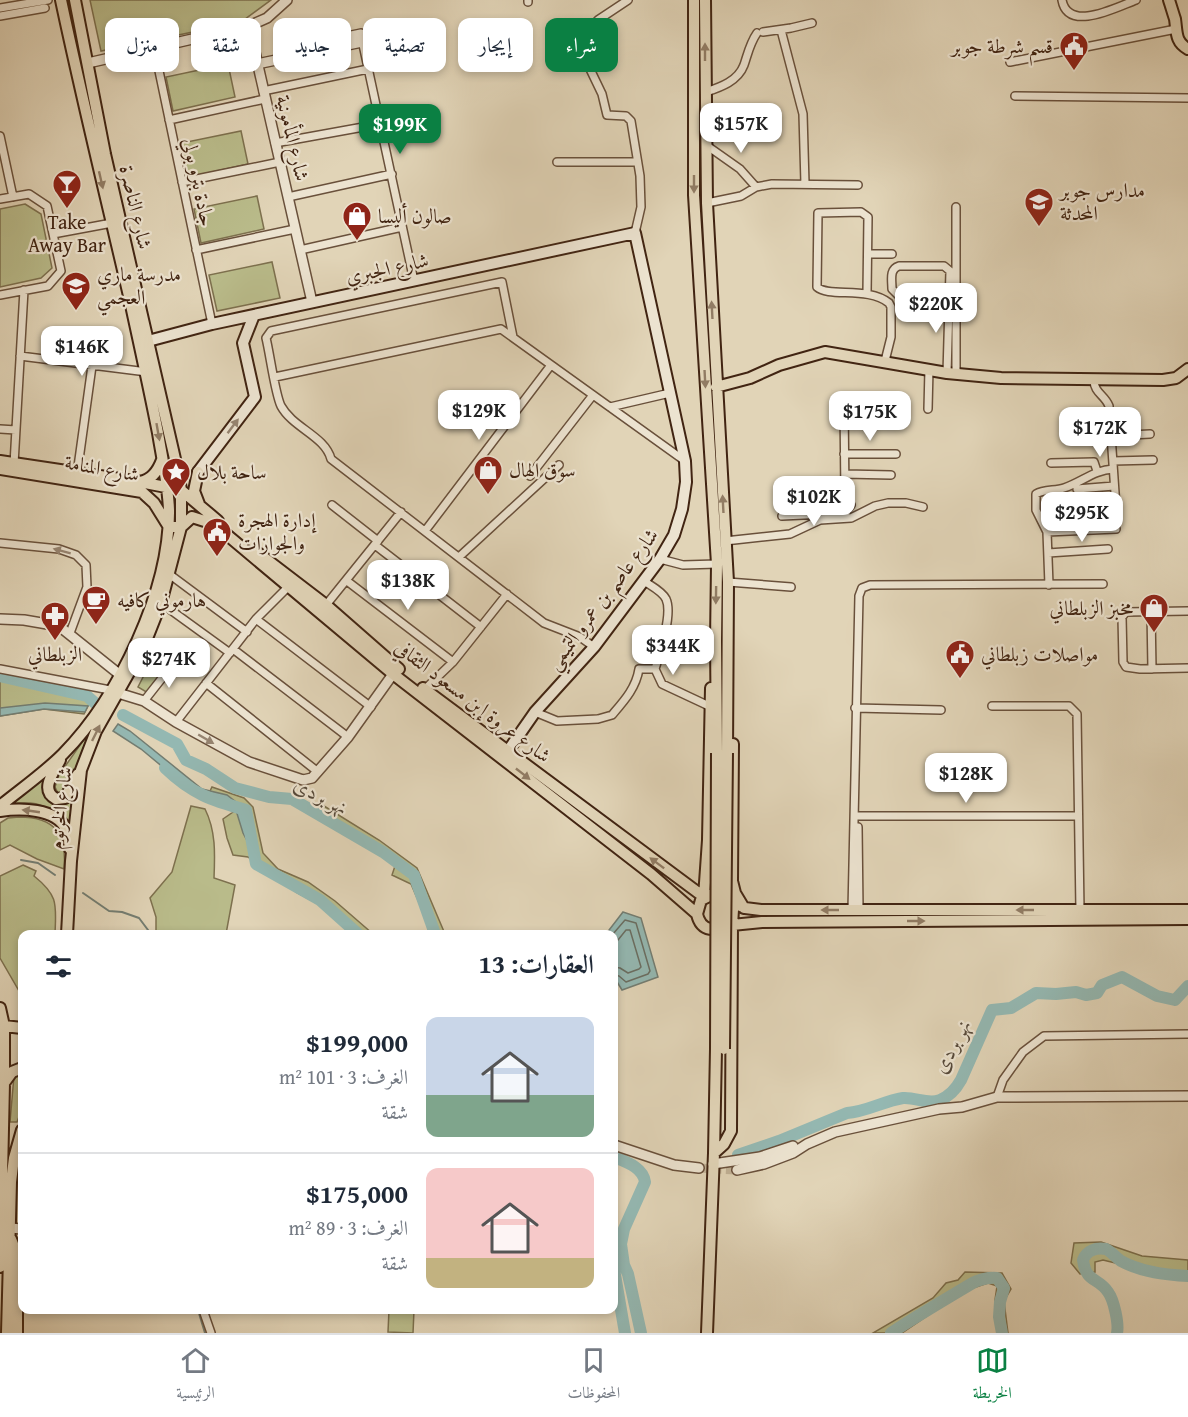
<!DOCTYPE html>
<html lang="ar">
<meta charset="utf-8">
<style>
body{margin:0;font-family:"Gentium Book Plus",Amiri,serif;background:#f6f6f7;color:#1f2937;direction:rtl;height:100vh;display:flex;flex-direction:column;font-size:22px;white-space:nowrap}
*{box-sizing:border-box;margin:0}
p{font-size:20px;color:#747a83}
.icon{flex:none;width:33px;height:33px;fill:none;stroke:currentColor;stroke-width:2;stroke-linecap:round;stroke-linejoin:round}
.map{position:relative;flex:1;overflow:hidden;direction:ltr}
.details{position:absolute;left:18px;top:930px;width:600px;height:384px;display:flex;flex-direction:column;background:#fff;border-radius:12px;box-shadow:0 3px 9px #0003;direction:rtl}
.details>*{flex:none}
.guide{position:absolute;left:18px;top:18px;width:600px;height:54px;direction:rtl;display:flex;gap:12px}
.price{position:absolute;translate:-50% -51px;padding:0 14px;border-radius:12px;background:#fff;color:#222;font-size:20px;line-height:39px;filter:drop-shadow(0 2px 3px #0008)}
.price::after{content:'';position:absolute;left:50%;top:36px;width:18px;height:14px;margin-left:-9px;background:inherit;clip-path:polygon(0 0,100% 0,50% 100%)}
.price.selected{background:#0b8043;color:#fff}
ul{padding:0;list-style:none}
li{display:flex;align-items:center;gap:18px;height:150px;padding:0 24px}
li+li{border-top:2px solid #e0e1e3}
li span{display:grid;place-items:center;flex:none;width:168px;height:120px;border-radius:12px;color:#555}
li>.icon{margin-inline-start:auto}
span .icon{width:72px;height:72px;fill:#fffc;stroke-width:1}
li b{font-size:26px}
h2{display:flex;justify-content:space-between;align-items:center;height:72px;padding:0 24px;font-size:26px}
.pill{padding:0 21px;border-radius:12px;background:#fff;box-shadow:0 3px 9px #0003;font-size:21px;line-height:54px}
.pill.selected{background:#0b8043;color:#fff}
.tabs{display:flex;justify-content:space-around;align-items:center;height:84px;border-top:2px solid #e0e1e3;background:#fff;font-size:16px;color:#747a83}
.tabs a{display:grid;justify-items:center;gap:3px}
.tabs .selected{color:#0b8043}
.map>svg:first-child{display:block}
.green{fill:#b9bb8a;stroke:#7d704e;stroke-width:1.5}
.water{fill:#94b8b2;stroke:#737d72;stroke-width:1.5}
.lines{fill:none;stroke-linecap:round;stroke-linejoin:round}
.shore{stroke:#6a6e62;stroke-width:1.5}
.stream{stroke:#737d72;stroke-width:2}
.river{stroke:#94b8b2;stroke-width:12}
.tertiary-tunnel{stroke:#c1b196;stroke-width:9;stroke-dasharray:9 4.5;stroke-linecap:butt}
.primary-tunnel{stroke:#c1b196;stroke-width:10;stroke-dasharray:10 5;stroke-linecap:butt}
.minor-casing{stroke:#69503b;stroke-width:10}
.tertiary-casing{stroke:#69503b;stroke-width:12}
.secondary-casing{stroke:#412412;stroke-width:14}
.primary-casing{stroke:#412412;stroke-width:14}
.minor{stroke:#ece3d0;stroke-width:7}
.tertiary{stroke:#ece3d0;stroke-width:9}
.secondary{stroke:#ece3d0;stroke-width:10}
.primary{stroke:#e1d4b7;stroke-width:10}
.primary-bridge-casing{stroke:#412412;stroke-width:14;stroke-linecap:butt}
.primary-bridge{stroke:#e1d4b7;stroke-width:10}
.oneway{fill:#917c64}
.oneway2{fill:#968471}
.labels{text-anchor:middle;stroke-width:4.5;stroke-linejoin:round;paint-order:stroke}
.poi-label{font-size:20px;fill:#412412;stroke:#ece3d0;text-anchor:start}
.street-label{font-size:20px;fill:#412412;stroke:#ece3d0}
.water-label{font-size:21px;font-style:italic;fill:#56493a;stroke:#ece3d0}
</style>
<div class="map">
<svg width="1188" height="1333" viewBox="0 0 1188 1333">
<rect width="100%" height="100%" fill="#e1d4b7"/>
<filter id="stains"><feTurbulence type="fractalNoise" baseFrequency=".00333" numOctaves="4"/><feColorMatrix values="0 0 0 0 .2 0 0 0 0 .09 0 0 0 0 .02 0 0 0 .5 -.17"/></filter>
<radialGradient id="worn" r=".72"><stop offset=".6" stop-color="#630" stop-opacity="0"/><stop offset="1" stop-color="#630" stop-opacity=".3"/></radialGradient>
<!-- green -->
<path class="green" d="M 90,0 L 271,0 L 241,22 L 101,51 Z
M 228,64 L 235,97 L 173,111 L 166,77 Z
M 241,131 L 248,164 L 185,178 L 177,144 Z
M 257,196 L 264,229 L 201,243 L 194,209 Z
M 25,204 L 41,214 L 52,268 L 41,278 L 0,287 L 0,209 Z
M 272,262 L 280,298 L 217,311 L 209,275 Z
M 155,654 L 169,666 L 148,693 L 138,687 Z
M 0,679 L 92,698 L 84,714 L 44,709 L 0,716 Z
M 85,738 L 87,738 L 69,787 L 64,793 L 58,793 L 55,787 L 59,775 Z
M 44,779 C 46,797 45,804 65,804 L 74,797 L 71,833 C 51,809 44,799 10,804 Z
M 212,787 L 244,798 L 253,807 L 263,853 L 278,869 L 308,882 L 335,901 L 373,934 L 351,934 L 324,907 L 296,892 L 263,866 L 248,857 L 233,855 L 227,838 L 223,819 L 233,812 L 208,795 Z
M 191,806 L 205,809 C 216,831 215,854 214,878 L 235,885 L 226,934 L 156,933 L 156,917 L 150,898 L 172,872 Z
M 324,806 L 379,840 L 417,868 L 445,934 L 429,934 L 427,921 L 411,884 L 392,875 L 395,866 L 379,854 L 316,818 Z
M 19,817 C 56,817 67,835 64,869 L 37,859 L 10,845 L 0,850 L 0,823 L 8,818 Z
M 23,865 L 36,871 L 34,876 C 59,896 56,905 55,934 L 22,934 L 22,1014 L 19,991 L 0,958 L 0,876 Z
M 20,1073 L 22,1074 L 22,1109 L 17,1122 L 10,1122 L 14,1076 Z
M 1101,1242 L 1142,1256 L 1188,1260 L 1188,1278 L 1177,1278 L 1103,1260 L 1095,1262 L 1095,1272 L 1080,1274 L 1071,1263 L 1074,1243 Z
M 965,1272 L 1002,1273 L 1011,1289 L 1004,1301 L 1008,1333 L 997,1333 L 995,1300 L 997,1286 L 988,1283 L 964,1291 L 902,1333 L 873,1333 L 933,1298 L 946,1283 L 958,1280 Z
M 389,1310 L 414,1310 L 413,1333 L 388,1332 Z"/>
<!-- water -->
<path class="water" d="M 45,703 L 88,706 L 85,712 L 44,709 L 0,716 L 0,708 Z
M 118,724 L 130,731 L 202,789 L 227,795 L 246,810 L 254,854 L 243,833 L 235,807 L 205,798 L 176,778 L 141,749 L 113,731 Z
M 623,912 L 641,918 L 658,977 L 622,990 L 614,977 L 614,934 L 606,934 Z"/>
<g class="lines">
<!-- shore -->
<path class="shore" d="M 613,934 L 625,920 L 636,923 L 650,971 L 648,974 L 626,982 L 619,976 L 614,975
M 614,945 L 626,930 L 630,930 L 641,967 L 639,969 L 628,973 L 620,968 L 614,967"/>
<!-- stream -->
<path class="stream" d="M 21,860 L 38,863 L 55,875
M 83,893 L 109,911 L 122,912 L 139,918 L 151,934
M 198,1310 L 205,1333"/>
<!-- river -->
<path class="river" d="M 0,676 L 87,696 L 96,704
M 123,715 L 177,744 L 186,760 L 206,769 L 235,788 L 269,797 L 292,799 L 383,852 L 414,875 L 435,934
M 165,768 C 192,794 211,800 246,810 L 256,864 L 320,900 L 358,934
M 738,1155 L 779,1141 L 847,1113 C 866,1112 884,1101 903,1098 C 916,1097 928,1105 940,1100 C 950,1096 956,1089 961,1080 L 992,1010 L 1011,1008 L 1036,993 L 1056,994 L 1076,992 L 1086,995 L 1097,993 L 1102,985 L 1122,977 L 1157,996 L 1175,1000 L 1188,986
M 614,1157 C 626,1162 643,1167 645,1182 L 624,1229 L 621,1244 L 624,1265 L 628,1274 L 641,1333
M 614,1269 L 625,1333
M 891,1333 C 917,1316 944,1300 971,1284 C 977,1280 989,1277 997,1278 L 1004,1288 L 1000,1302 L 999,1317 L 1002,1333
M 1117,1333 C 1119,1324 1114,1300 1108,1292 C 1098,1277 1086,1283 1083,1260 C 1086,1251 1096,1247 1106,1249 C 1112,1252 1115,1257 1121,1261 C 1141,1272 1165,1275 1188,1276"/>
<!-- tertiary-tunnel -->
<path class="tertiary-tunnel" d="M 699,1168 L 737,1170"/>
<!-- primary-tunnel -->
<path class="primary-tunnel" d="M 68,0 L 68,3"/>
<!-- minor casing -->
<g class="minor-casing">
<path id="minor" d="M 628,0 L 598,20 L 593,25 L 590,34 L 590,69 L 602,94 L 607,115 L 626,116 L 631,121 L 640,176 L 641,207 L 635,233
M 1062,0 C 1068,33 1117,7 1136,0
M 528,2 L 528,0
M 0,8 L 48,0
M 0,16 L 45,8
M 781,30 L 803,114 L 805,184
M 763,32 L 791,28 L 812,23
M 362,40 L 414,281
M 154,47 L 212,324
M 1010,62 L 1176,29
M 263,91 L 368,69
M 706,92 C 721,87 738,81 744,65 C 748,53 750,43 757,33
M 1015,96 L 1188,98
M 169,120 L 265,99
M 0,136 L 13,197
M 275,143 L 380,124
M 706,145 L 740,169 L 756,187
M 557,162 L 637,162
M 182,182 L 280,162
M 288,197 L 392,174
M 0,199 L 29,194 L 47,206 L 61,271 L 48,286 L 0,295
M 707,203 L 741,196 L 756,187 L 772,184 L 858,185
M 956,207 L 956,374
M 53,234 L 112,223
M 196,250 L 295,229
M 300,250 L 402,227
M 868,254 L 892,254
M 867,293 L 868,217 L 861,212 L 818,213 L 817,287 C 829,298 868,286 889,303 L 891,307 L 891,337 L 885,361
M 513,337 L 502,282 L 271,331 L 266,338 C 270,354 275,394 281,406 C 293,428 325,436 331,459 L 544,623 L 580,637 L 594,647
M 20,356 L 147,372
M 947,373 L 950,271 L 944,266 L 899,266 C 889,269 892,280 892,289 L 899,296 L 949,297
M 275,377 L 501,329 L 685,461
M 844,405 L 845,496 L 851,505 L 846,511 L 846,518
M 610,407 L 670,393
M 928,409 L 929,369
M 0,429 L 16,430
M 1111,436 L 1150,434
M 844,454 L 896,454
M 1113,461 L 1153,460
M 1051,463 L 1094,462 L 1097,471
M 14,464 L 24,290
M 77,474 L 92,366
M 845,474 L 891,475
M 530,476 L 593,395
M 1077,489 L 1114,486
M 787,495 L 845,493
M 332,505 L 378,541
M 1059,515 L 1114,509 L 1116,507 L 1109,406 C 1105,395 1094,393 1094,380
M 782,516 L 846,513
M 425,531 L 551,365
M 1047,532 L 1116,529
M 725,541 L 790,534 L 820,520 L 851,518 L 875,506 L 888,503 L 906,503 L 923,507
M 0,543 L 59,549 L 76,555 L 86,565 L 87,587 L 70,633
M 375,545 L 481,627
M 1048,553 L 1108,549
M 459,557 L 559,465
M 660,559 L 683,565 L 717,564
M 169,574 L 247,632
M 347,581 L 453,662
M 644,581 C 651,586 662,591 666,599 C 673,614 660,653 655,669
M 728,582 L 791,587
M 1049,585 L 1047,532 L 1036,510 L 1036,494 C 1044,489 1055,491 1064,488 C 1082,482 1094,470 1113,469
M 161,603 L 230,653
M 326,605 L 401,512
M 1188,611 L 1126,612 L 1122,617 L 1123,662 L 1126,667 L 1140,669 L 1188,668
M 1151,612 L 1152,669
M 256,619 L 371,707
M 233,649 L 348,737
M 0,669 L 110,690
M 206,683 L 318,772
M 425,689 L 453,662 L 507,594
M 144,701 L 174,663
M 992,706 L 1069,706 L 1077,714 L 1080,910
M 855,708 L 941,710
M 535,712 L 557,721 L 598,719 L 612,715 C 624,701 636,688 639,669 L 655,669 L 662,684 L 709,706
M 176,722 L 256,619 L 288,587
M 855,816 L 1078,816
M 858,827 L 859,910
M 852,910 L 859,596 L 862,588 L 870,585 L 1103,584
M 997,1097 L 1003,1080 L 1023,1052 L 1044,1036 L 1188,1034
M 203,1310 L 211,1333"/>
</g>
<!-- tertiary casing -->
<g class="tertiary-casing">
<path id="tertiary" d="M 249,26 L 312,302
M 292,57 L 294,51 L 299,47 L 361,34
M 88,63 L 249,26 L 267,18 L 287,0
M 257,64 L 362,42
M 0,619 L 24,620 L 59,626 L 119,674
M 118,693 L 144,701 L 176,722 L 249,762 L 303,780 L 312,778 L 348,737 L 393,674
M 614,1145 L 674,1165 L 699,1168
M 713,1164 L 760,1157 L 793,1146
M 737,1170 L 764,1164 L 793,1153 L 807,1144 L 835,1132 L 939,1109 L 962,1107 L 997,1097 L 1188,1096
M 10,1228 L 22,1229"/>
</g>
<!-- secondary casing -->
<g class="secondary-casing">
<path id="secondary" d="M 148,341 L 212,324 L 635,233 L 685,461 L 686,482 L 682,509 L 674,535 L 660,559 L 594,647 L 535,712 L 503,758
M 198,472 L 255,397 L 243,343 L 254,315"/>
</g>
<!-- primary casing -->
<g class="primary-casing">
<path id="primary" d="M 694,0 L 694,195 L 717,564 L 716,641 L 717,753
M 705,0 L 707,203 L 728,582 L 727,753
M 1169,0 C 1171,6 1173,13 1175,19 C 1177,32 1175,42 1188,49
M 716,387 L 750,378 L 779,365 L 825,352 L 947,373 L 1001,378 L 1163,380 L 1176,378 L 1188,369
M 0,461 L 140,482 L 181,490 L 218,521
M 0,469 L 142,492 L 154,503 L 169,527 L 181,527 L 192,517 L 214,524 L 393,674 L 651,874 L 697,914
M 198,472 L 194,491 L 199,504
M 140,482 C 152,480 158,471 162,460
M 258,553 L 326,605 L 399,669
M 423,688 L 704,897
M 733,744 L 732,881 L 735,893 L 744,908
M 60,760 C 54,772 39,790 56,799 L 65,798 L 78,774
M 0,806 C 21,789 44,773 63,754 C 119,697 170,590 169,510 C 168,484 162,458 158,433 C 149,387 139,342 129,296 C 106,197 82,99 61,0
M 0,811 C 20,808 56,808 66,829 C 69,834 69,843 70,849
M 713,894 L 726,897 L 733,910 L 732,925 C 716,931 701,933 697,914 L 701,900 Z
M 704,897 L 708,840 L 711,688
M 729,901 L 745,908 L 761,910 L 1188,910
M 67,934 L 71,861 L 81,770 L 96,731 L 144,646 L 161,603 L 181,527 L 181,490 L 178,472 L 105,154 L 75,0
M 0,1008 L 4,1026 L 4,1083 L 0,1267
M 4,1026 L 22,1028
M 4,1083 L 12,1072 L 22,1068
M 714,1153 L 724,1144 L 731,1131 L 732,925 L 762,922 L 1188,919
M 11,1239 L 17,1254 L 17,1333
M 7,1333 L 11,1182 L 14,1158 L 22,1130
M 707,1333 L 714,1153 L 716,1049"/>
</g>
<!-- minor -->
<use href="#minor" class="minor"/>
<!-- tertiary -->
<use href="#tertiary" class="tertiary"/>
<!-- secondary -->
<use href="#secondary" class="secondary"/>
<!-- primary -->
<use href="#primary" class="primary"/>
<!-- primary-bridge casing -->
<g class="primary-bridge-casing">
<path id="primary-bridge" d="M 716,1049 L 717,753
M 724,1049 L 727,753"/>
</g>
<!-- primary-bridge -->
<use href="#primary-bridge" class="primary-bridge"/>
</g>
<!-- one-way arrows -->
<defs><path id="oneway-solid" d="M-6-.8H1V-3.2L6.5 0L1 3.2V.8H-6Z" transform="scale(1.5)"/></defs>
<g class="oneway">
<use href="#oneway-solid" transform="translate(705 52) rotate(-90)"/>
<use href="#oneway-solid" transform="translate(101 180) rotate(77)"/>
<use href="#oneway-solid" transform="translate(694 184) rotate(90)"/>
<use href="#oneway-solid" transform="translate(712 310) rotate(-93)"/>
<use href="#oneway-solid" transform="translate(705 379) rotate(87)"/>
<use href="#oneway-solid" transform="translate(158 432) rotate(80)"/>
<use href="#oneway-solid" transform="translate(723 504) rotate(-93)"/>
<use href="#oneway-solid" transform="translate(716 595) rotate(91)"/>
<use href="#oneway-solid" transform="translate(96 733) rotate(-64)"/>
<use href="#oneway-solid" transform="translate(523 774) rotate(38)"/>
<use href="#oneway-solid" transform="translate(31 811) rotate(-172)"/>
<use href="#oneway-solid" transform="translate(657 863) rotate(-143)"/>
<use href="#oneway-solid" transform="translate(830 910) rotate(-180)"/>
<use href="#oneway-solid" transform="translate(1025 910) rotate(-180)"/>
<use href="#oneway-solid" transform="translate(916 921)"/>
</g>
<g class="oneway2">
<use href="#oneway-solid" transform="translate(233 426) rotate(-53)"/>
<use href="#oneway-solid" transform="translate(62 551) rotate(-165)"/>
<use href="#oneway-solid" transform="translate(206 739) rotate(30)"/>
</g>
<!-- icons -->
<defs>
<g id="civic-pin" transform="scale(1.5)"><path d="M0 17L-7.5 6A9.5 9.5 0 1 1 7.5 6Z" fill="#8f2418" stroke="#ece3d0"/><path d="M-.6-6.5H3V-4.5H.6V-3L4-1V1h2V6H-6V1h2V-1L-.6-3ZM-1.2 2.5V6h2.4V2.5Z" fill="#fff"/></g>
<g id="bar-pin" transform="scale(1.5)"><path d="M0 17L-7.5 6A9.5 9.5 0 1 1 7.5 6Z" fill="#8f2418" stroke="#ece3d0"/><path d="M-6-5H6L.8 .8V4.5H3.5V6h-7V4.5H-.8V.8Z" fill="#fff"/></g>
<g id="school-pin" transform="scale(1.5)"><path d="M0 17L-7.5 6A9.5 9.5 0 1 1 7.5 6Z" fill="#8f2418" stroke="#ece3d0"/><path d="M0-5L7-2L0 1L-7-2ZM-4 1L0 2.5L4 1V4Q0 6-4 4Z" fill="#fff"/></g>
<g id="shop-pin" transform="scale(1.5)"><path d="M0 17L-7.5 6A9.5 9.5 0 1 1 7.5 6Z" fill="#8f2418" stroke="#ece3d0"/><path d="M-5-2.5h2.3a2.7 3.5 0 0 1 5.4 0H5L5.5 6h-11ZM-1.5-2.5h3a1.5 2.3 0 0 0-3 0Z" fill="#fff"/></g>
<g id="sight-pin" transform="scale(1.5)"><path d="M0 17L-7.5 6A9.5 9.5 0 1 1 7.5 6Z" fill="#8f2418" stroke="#ece3d0"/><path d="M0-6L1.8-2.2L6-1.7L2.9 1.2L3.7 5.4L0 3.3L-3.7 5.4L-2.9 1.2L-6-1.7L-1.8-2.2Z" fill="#fff"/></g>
<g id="cafe-pin" transform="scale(1.5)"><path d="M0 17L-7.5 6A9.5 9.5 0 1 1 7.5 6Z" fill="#8f2418" stroke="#ece3d0"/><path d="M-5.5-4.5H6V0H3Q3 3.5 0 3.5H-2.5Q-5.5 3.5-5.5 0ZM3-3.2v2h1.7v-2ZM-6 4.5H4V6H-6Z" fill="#fff"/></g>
<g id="pharmacy-pin" transform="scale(1.5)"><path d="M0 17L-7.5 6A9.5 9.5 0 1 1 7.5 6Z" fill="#8f2418" stroke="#ece3d0"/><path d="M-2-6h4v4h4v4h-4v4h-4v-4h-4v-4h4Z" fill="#fff"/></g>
</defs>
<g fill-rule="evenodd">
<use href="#civic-pin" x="1074" y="46"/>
<use href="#bar-pin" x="67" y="184"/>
<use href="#school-pin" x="1039" y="202"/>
<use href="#shop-pin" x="357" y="216"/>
<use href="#school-pin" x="76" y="286"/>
<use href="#shop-pin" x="488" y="470"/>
<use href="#sight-pin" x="176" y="472"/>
<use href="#civic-pin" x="217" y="532"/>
<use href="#cafe-pin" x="96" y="600"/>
<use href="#shop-pin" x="1154" y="608"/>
<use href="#pharmacy-pin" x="55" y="616"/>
<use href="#civic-pin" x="960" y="654"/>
</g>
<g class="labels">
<!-- poi labels -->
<g class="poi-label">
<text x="1053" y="53" text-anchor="end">قسم شرطة جوبر</text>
<text x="1060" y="197">مدارس جوبر<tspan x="1060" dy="23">المحدثة</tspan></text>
<text x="378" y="223">صالون أليسا</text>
<text x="67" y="229" text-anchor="middle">Take<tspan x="67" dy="23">Away Bar</tspan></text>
<text x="97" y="281">مدرسة ماري<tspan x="97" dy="23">العجمي</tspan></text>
<text x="509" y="477">سوق الهال</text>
<text x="197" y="479">ساحة بلال</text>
<text x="238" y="527">إدارة الهجرة<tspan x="238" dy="23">والجوازات</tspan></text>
<text x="117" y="607">هارموني كافيه</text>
<text x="1133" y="615" text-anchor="end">مخبز الزبلطاني</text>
<text x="55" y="661" text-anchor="middle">الزبلطاني</text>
<text x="981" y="661">مواصلات زبلطاني</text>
</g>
<!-- street labels -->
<g class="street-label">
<text transform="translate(293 138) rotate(77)" y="7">شارع المأمونية</text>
<text transform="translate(199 182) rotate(78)" y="7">جادة بترو بولي</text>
<text transform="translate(136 207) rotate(77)" y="7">شارع الناصرة</text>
<text transform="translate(387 268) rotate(-12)" y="7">شارع الجبري</text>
<text transform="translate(102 468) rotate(10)" y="7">شارع المنامة</text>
<text transform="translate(602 599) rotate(-53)" y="7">شارع عاصم بن عمرو التميمي</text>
<text transform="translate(473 701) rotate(37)" y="7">شارع عروة إبن مسعود الثقافي</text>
<text transform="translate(60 808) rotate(-83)" y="7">شارع الخرتوم</text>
</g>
<!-- water labels -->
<g class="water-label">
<text transform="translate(321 796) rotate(27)" y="7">نهر بردى</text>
<text transform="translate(952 1046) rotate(-62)" y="7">نهر بردى</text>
</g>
</g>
<rect width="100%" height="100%" filter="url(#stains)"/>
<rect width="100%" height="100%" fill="url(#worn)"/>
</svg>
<b class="price" style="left:741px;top:154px">$157K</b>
<b class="price selected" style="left:400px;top:155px">$199K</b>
<b class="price" style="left:936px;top:334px">$220K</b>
<b class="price" style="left:82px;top:377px">$146K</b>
<b class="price" style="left:479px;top:441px">$129K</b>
<b class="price" style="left:870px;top:442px">$175K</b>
<b class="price" style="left:1100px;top:458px">$172K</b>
<b class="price" style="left:814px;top:527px">$102K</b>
<b class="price" style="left:1082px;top:543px">$295K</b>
<b class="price" style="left:408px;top:611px">$138K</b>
<b class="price" style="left:673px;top:676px">$344K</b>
<b class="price" style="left:169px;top:689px">$274K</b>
<b class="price" style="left:966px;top:804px">$128K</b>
<div class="guide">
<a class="pill selected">شراء</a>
<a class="pill">إيجار</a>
<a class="pill">تصفية</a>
<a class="pill">جديد</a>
<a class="pill">شقة</a>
<a class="pill">منزل</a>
</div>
<section class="details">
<h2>العقارات: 13<svg class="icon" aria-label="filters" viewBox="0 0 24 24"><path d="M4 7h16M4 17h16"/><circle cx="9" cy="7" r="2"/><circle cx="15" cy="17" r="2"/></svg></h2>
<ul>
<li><span style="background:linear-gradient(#c9d6e8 65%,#7fa58c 0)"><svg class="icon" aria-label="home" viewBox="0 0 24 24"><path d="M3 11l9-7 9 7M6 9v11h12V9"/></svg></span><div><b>$199,000</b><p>الغرف: 3 · 101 m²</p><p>شقة</p></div></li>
<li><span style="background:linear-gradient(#f6c9c9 75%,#c2b280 0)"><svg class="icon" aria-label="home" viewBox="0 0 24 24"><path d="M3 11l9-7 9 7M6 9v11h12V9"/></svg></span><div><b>$175,000</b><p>الغرف: 3 · 89 m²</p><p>شقة</p></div></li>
</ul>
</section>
</div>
<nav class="tabs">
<a class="selected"><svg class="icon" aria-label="map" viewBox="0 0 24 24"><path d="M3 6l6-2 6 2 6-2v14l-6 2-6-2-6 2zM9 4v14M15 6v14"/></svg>الخريطة</a>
<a><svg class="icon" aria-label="saved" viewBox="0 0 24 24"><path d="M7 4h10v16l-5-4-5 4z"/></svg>المحفوظات</a>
<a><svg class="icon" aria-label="home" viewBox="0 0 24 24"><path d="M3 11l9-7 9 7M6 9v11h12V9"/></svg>الرئيسية</a>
</nav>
